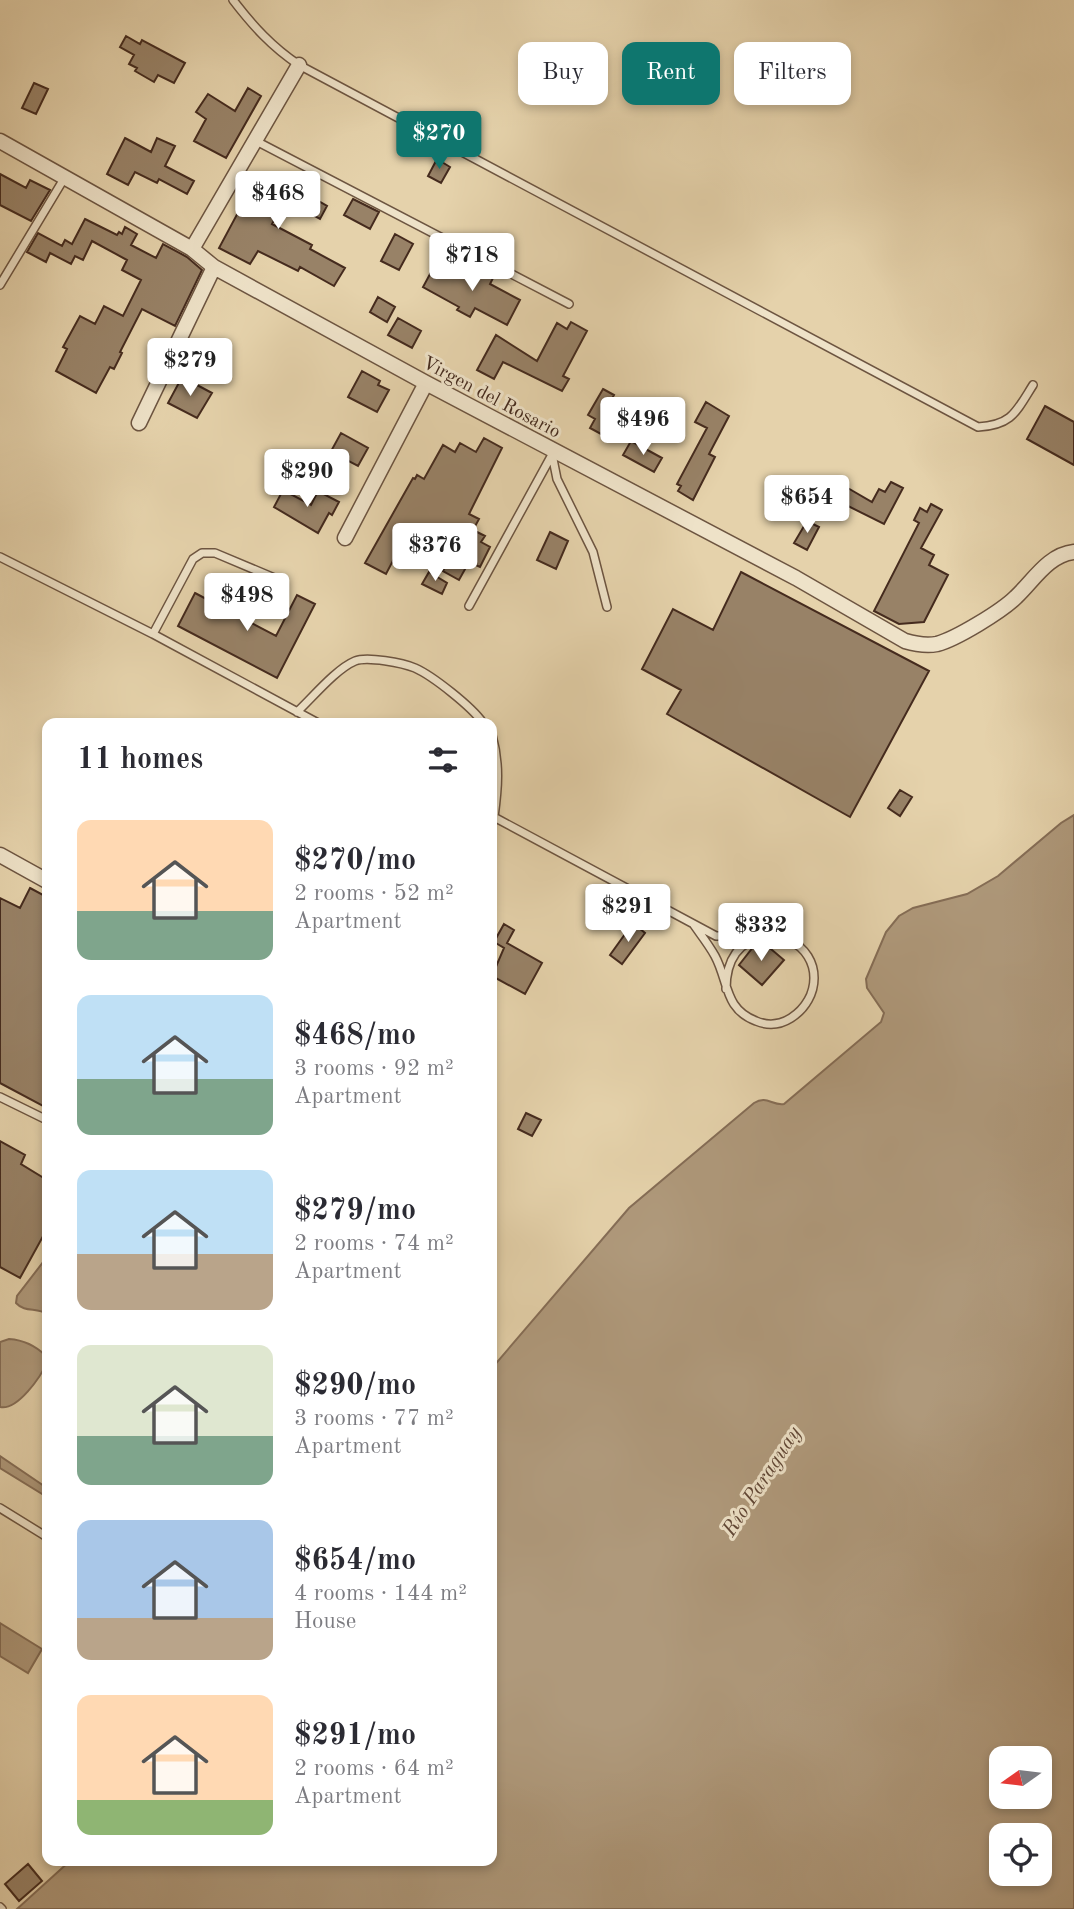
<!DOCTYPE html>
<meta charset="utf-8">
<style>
body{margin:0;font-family:"Old Standard TT",serif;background:#f2f2f3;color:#2b2b33;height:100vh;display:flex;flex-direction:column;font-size:26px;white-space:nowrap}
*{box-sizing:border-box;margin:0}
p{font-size:23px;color:#7c7c81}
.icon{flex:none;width:38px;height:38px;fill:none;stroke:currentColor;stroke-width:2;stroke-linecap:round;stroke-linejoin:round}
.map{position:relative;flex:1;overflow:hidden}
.sheet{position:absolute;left:42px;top:718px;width:455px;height:1148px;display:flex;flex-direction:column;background:#fff;border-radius:14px;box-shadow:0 4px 10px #0003}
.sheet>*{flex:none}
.hud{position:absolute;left:518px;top:42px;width:450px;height:63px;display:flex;gap:14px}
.needle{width:46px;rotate:256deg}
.controls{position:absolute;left:989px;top:1746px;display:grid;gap:14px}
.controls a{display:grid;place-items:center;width:63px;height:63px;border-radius:14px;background:#fff;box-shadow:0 4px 10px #0003;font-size:35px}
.price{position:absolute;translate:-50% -60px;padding:0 16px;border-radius:7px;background:#fff;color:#222;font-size:23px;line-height:46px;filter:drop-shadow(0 2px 4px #0008)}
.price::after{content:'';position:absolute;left:50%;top:42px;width:21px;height:16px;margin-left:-10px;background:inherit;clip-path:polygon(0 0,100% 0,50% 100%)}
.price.selected{background:#0f766e;color:#fff}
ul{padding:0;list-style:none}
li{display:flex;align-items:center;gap:21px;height:175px;padding:0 35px}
li span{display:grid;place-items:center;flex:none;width:196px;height:140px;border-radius:14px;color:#555}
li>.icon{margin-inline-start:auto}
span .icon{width:84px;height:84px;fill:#fffc;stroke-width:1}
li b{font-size:30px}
h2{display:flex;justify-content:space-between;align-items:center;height:84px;padding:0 35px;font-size:30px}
.chip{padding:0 24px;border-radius:14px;background:#fff;box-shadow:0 4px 10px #0003;font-size:24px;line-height:63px}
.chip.selected{background:#0f766e;color:#fff}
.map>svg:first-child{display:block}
.water{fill:#af997b;stroke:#856d56;stroke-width:2;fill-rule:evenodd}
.building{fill:#988267;stroke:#452b1e;stroke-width:2}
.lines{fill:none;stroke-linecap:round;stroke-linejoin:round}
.service-casing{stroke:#6d5541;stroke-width:10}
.minor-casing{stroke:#6d5541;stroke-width:17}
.service{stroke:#eee2c8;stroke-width:7}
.minor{stroke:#eee2c8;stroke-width:14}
.labels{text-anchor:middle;stroke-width:6;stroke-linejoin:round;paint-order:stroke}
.street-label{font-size:19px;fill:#452b1e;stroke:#eee2c8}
.water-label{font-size:21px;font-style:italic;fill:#604635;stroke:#eee2c8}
</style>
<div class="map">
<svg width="1074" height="1909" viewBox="0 0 1074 1909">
<rect width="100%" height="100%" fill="#e5d2ab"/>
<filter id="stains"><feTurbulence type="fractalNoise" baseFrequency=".00286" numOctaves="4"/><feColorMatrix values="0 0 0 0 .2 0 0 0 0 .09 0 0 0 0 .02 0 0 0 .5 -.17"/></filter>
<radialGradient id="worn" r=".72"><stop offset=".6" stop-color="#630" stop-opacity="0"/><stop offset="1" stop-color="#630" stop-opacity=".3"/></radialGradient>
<!-- water -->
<path class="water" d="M 1074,815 L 1074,1909 L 17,1909 L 71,1860 L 492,1860 L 492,1368 L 629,1208 L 754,1103 C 767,1095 772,1106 784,1104 L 881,1022 L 884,1013 L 867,988 L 866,979 L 886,932 L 899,916 L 913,908 L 967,894 L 998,876 L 1061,823 ZM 1001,1759 L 1040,1759 L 1040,1797 L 1001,1797 ZM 1001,1836 L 1040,1836 L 1040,1874 L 1001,1874 Z
M 47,1257 L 47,1314 C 37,1307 25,1313 16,1303 L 17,1296 Z
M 9,1339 C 23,1340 36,1346 46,1356 L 47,1362 C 41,1377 17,1411 0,1407 L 0,1342 Z
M 0,1456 L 47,1488 L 47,1497 L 0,1468 Z
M 0,1623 L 42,1649 L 28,1673 L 0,1656 Z"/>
<!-- building -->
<path class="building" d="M 126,36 L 140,44 L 142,40 L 185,63 L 174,83 L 158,75 L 154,82 L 135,71 L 137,68 L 129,64 L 134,55 L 120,47 Z
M 34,83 L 48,89 L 36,114 L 22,108 Z
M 248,88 L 261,96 L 226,158 L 194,141 L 206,119 L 196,112 L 208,94 L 235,111 Z
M 125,138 L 151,152 L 157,138 L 175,146 L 165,166 L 194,181 L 187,194 L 159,179 L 157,183 L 135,172 L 128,185 L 107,174 Z
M 437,159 L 450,167 L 441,183 L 428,176 Z
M 0,174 L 26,188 L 30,180 L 50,190 L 31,221 L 0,205 Z
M 291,177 L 307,186 L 303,192 L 327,206 L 320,219 L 285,200 L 272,224 L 312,245 L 310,249 L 345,268 L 334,286 L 300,267 L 298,271 L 258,251 L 250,264 L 219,248 L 256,179 L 282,193 Z
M 353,199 L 379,212 L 370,229 L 344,215 Z
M 85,219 L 117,235 L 119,232 L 122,234 L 125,227 L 137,234 L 131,245 L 156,258 L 163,244 L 187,257 L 202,270 L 175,326 L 142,309 L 120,352 L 122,353 L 114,369 L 110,367 L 96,393 L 56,371 L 67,349 L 63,347 L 80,316 L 95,324 L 104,306 L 123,316 L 141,280 L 122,270 L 127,260 L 92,241 L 83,260 L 75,256 L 71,264 L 50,253 L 46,262 L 27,252 L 38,233 L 62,246 L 65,240 L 72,244 Z
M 395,234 L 413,244 L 399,270 L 381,261 Z
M 437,261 L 474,280 L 481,266 L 495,274 L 490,284 L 520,300 L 507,325 L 475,308 L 470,317 L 457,310 L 459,307 L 423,287 Z
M 378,297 L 395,307 L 387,322 L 370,312 Z
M 398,318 L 421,331 L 412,348 L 388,335 Z
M 571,322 L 587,331 L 563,376 L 569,379 L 562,391 L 503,362 L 494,379 L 477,370 L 496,335 L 537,361 L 557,323 L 567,329 Z
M 362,371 L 380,381 L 378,385 L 389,390 L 377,412 L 348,397 Z
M 182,377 L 212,393 L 197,418 L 168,403 Z
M 603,389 L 614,395 L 603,415 L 621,425 L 612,440 L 590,428 L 595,419 L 588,415 Z
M 706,402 L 729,416 L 709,454 L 715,457 L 693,500 L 678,491 L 681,486 L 677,484 L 707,428 L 695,422 Z
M 1045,406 L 1074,422 L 1074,465 L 1027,439 Z
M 341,433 L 368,448 L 358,466 L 345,459 L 334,480 L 312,468 L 322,451 L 329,455 Z
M 484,438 L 502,448 L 469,514 L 479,519 L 473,530 L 485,536 L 481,542 L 490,547 L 480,567 L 469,562 L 459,580 L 443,571 L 453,553 L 409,530 L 386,574 L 365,563 L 413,478 L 415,479 L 417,475 L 424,479 L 443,445 L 455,452 L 460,443 L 476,452 Z
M 631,441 L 662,458 L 654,472 L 623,455 Z
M 891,482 L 903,488 L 884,524 L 838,501 L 846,487 L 872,502 L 879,489 L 885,492 Z
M 283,490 L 311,505 L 318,491 L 339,502 L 332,515 L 329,513 L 318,533 L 274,507 Z
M 931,504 L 942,510 L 921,548 L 934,555 L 929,565 L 948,575 L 924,622 L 899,624 L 874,611 L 919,523 L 914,520 L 920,508 L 927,512 Z
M 807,521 L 819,527 L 807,550 L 794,543 Z
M 550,532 L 568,541 L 556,569 L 537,560 Z
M 429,572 L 447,583 L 442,594 L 422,584 Z
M 741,572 L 929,671 L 850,817 L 667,714 L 681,690 L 642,669 L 673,609 L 713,630 Z
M 195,593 L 276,636 L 297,595 L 315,604 L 277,678 L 178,626 Z
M 900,790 L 912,797 L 900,816 L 888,808 Z
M 30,888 L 47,897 L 47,1098 L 43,1106 L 0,1083 L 0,898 L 20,908 Z
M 633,923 L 645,933 L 622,964 L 610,955 Z
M 504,924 L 514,930 L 507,943 L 542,963 L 525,994 L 492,976 L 504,948 L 494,942 Z
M 765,944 L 784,960 L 762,985 L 739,965 L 754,946 Z
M 526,1113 L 541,1120 L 532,1136 L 518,1129 Z
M 0,1141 L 25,1155 L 21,1164 L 47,1180 L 47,1229 L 20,1278 L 0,1267 Z
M 28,1864 L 42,1881 L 19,1901 L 5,1884 Z"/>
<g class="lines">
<!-- service casing -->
<g class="service-casing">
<path id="service" d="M 233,0 C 253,26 272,47 299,65 L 978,427 C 1012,425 1016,412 1033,385
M 256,141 L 569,304
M 0,285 L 65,177
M 552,454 L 557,479 L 593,552 L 607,607
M 0,557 L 153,634 L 318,723
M 469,606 L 554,451
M 153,634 L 193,559 L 202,553 L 215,553 L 284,582
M 297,712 C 313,697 336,669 355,661 C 367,656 403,663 415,668 C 433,676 472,707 483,723
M 492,735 C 500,764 498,788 494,817
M 492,816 L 716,936 L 757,936
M 694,925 C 701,935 709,945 715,956 C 729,982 724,1009 756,1021 C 768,1026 780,1025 791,1018 C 821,999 823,956 789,940 C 782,936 776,937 768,937 C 738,939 726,961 726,989
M 0,1097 L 47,1120
M 0,1508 L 47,1537
M 0,1907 L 2,1909"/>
</g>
<!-- minor casing -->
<g class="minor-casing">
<path id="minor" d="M 0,141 L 192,249 L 214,267 L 426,383 L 796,578 L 905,641 C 915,644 926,646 937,644 C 956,639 1002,611 1016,597 C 1034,580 1048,555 1074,552
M 192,249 L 299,65
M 139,423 L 214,267
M 345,538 L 426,383
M 0,855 L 47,881"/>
</g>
<!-- service -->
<use href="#service" class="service"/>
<!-- minor -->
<use href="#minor" class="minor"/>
</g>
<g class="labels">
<!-- street labels -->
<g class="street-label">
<text transform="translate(492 396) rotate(28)" y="7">Virgen del Rosario</text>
</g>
<!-- water labels -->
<g class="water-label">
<text transform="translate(761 1481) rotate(-57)" y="7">Río Paraguay</text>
</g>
</g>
<rect width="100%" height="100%" filter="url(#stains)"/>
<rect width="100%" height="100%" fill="url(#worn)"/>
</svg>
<div class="controls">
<a><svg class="needle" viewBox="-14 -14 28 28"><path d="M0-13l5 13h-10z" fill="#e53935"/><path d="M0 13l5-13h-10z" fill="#7c7c81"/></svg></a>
<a><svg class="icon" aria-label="locate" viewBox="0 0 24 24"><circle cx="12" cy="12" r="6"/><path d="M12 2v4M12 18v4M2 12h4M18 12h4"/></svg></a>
</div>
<b class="price selected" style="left:439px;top:171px">$270</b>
<b class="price" style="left:278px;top:231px">$468</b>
<b class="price" style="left:472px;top:293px">$718</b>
<b class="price" style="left:190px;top:398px">$279</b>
<b class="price" style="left:643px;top:457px">$496</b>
<b class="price" style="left:307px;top:509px">$290</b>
<b class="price" style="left:807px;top:535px">$654</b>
<b class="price" style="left:435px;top:583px">$376</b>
<b class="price" style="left:247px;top:633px">$498</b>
<b class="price" style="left:628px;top:944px">$291</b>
<b class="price" style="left:761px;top:963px">$332</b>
<div class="hud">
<a class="chip">Buy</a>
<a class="chip selected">Rent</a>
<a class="chip">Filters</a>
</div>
<section class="sheet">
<h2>11 homes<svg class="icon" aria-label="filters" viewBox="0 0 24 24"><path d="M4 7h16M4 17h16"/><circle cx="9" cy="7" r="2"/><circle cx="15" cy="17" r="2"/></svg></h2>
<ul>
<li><span style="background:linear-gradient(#ffd9b3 65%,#7fa58c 0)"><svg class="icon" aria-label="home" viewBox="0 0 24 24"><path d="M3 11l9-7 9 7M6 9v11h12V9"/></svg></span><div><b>$270/mo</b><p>2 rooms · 52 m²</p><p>Apartment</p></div></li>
<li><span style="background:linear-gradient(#bfe0f5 60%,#7fa58c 0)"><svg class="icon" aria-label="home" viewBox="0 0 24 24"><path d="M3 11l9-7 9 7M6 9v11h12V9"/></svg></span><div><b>$468/mo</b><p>3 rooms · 92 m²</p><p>Apartment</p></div></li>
<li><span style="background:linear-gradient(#bfe0f5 60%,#b9a48a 0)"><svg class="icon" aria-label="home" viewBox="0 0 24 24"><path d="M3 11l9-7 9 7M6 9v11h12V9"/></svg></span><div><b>$279/mo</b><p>2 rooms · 74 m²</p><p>Apartment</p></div></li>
<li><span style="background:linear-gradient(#dfe7d0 65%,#7fa58c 0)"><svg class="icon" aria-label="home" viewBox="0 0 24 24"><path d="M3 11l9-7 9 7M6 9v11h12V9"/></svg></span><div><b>$290/mo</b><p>3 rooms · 77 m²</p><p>Apartment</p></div></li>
<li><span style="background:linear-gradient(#a9c7e8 70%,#b9a48a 0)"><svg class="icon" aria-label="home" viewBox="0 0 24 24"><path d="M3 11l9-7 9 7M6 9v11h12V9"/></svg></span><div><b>$654/mo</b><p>4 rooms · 144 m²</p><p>House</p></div></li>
<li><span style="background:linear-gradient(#ffd9b3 75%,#8fb573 0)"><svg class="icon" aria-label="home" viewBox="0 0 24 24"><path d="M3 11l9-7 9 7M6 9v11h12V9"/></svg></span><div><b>$291/mo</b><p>2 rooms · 64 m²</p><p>Apartment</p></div></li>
</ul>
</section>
</div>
